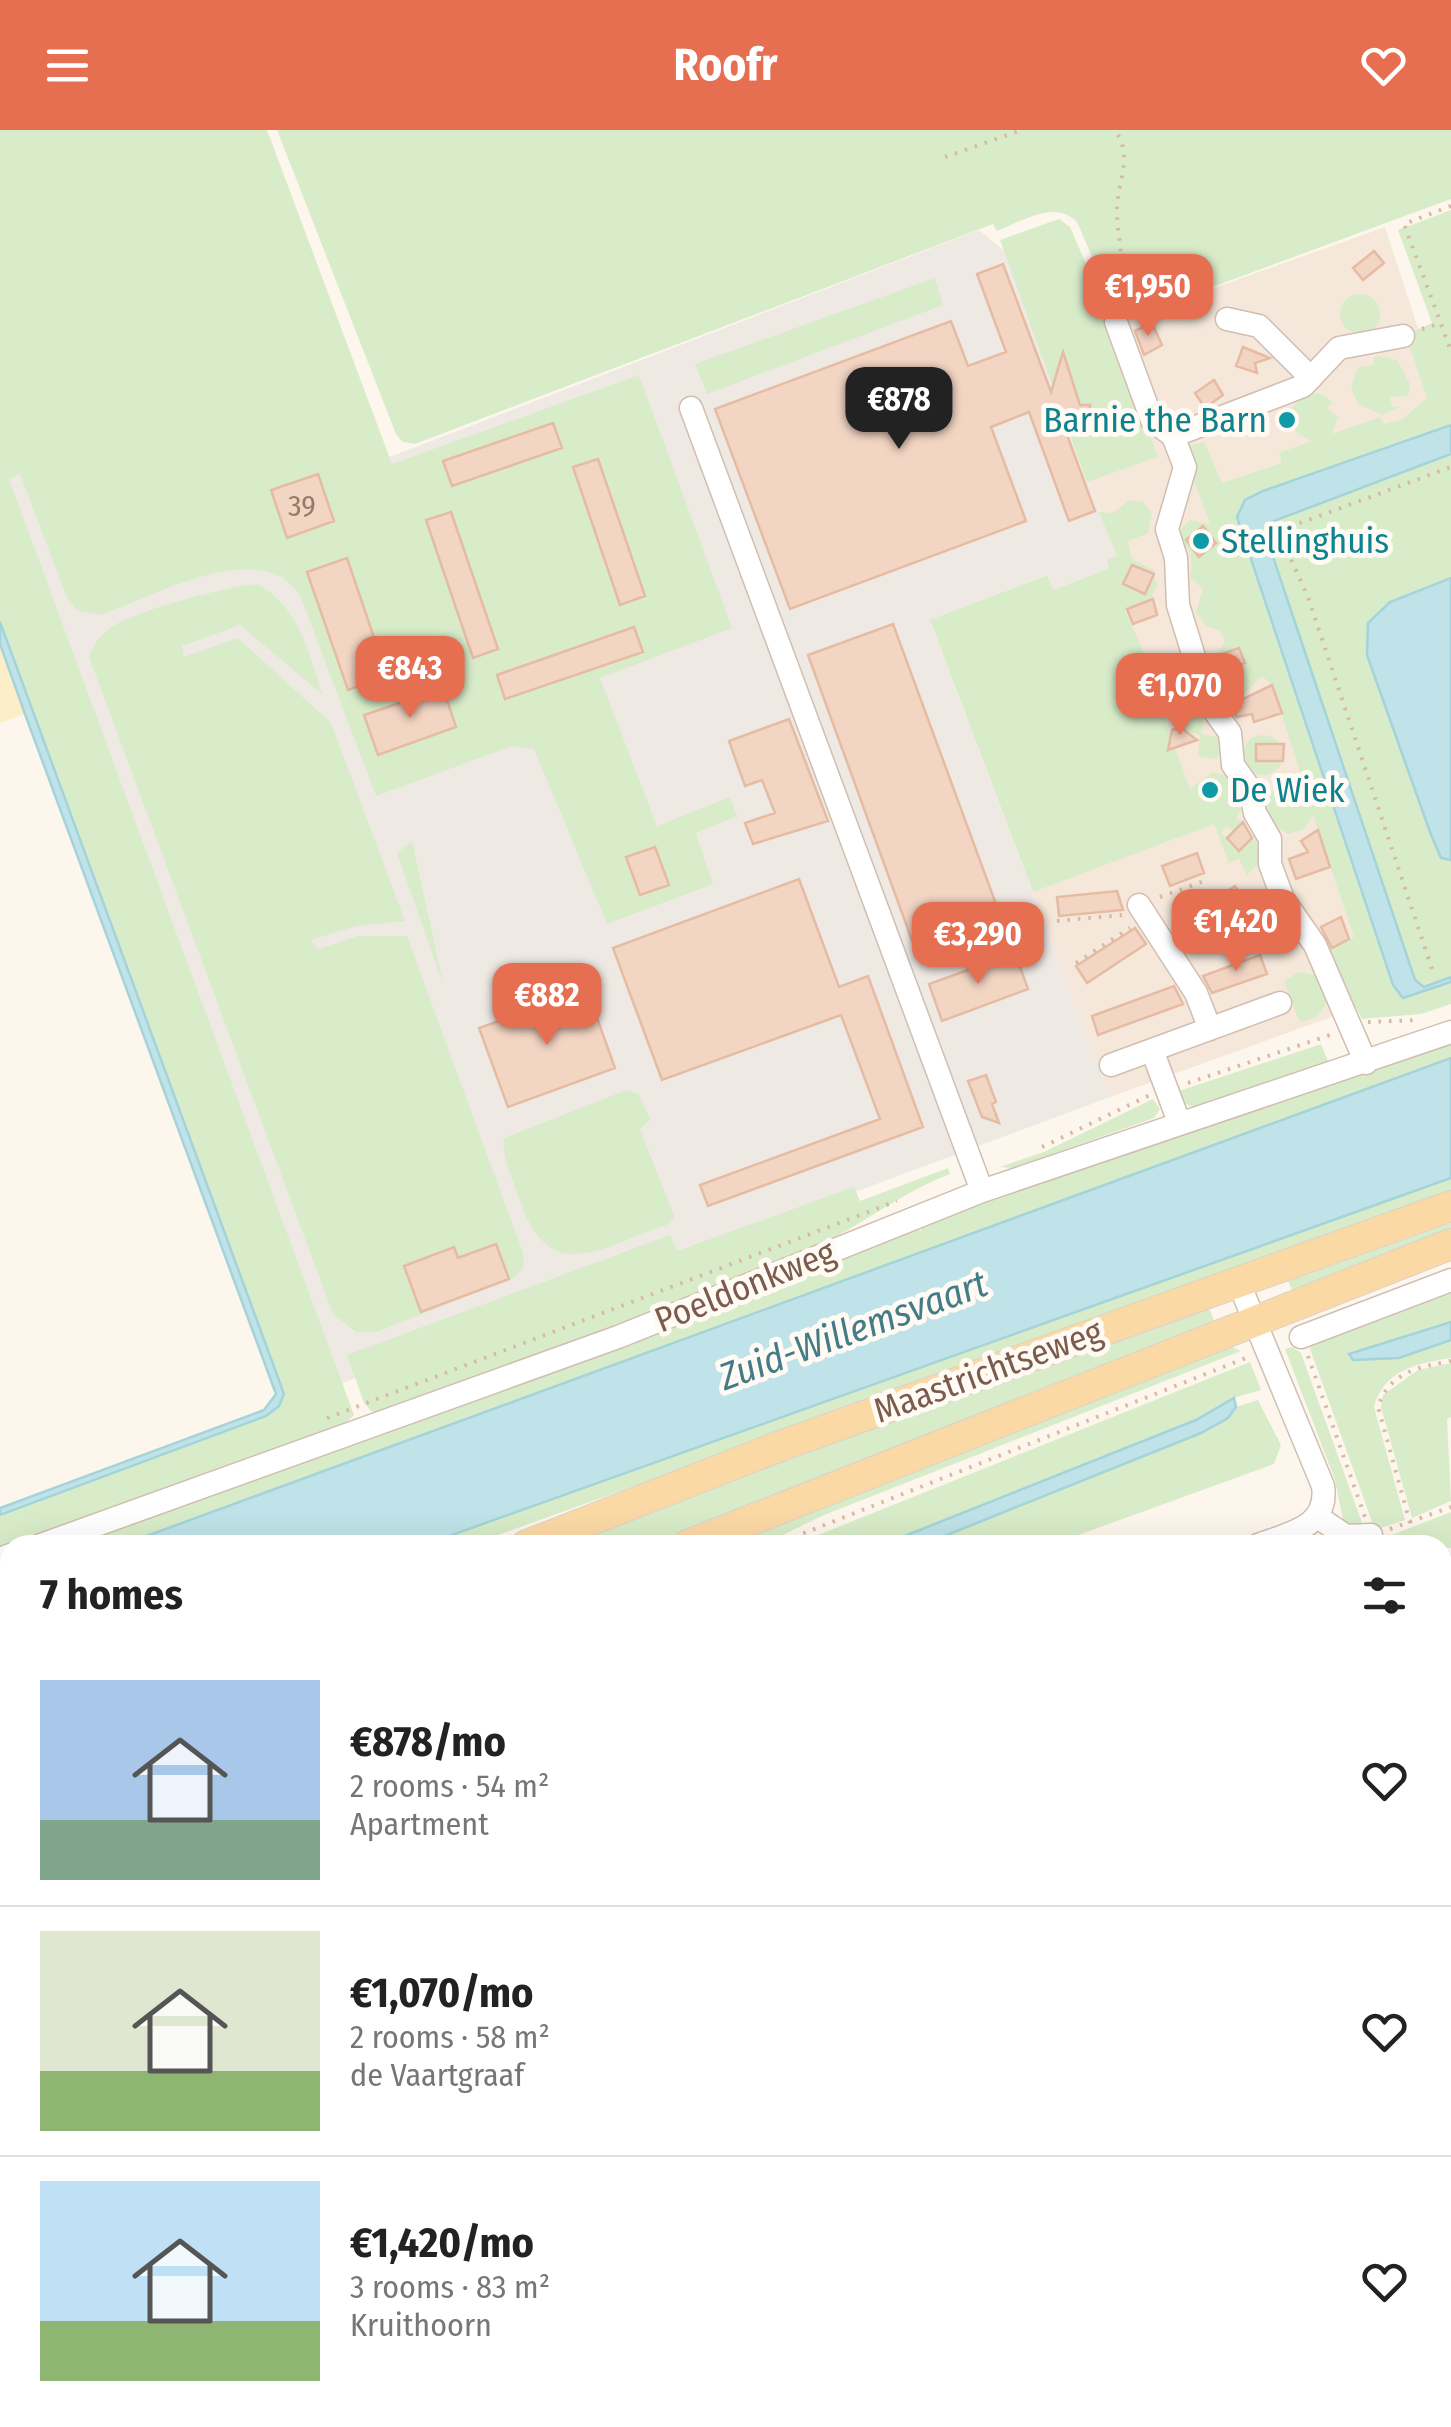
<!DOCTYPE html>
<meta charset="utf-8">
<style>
body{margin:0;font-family:"Fira Sans Condensed",sans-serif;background:#f2f2f2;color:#222;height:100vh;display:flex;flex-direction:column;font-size:38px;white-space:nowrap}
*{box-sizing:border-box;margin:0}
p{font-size:32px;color:#767676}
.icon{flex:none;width:55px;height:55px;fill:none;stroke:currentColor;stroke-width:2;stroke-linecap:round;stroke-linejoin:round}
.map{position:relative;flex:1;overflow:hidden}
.details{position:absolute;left:0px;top:1405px;width:1452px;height:892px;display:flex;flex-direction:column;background:#fff;border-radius:30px 30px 0 0;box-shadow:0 10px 40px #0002}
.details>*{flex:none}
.price{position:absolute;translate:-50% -85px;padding:0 22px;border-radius:20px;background:#e76f51;color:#fff;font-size:32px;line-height:65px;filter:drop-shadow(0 2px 5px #0008)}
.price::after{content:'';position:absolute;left:50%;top:60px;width:30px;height:22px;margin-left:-15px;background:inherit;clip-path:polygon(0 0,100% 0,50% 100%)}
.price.selected{background:#222;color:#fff}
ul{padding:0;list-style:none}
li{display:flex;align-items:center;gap:30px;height:250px;padding:0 40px}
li+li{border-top:2px solid #e0e0e0}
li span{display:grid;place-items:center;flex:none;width:280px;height:200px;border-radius:0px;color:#555}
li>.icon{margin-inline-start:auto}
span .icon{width:120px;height:120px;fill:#fffc;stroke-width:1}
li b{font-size:42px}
h2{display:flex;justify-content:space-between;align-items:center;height:120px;padding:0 40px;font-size:42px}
header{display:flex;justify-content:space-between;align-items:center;height:130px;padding:0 40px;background:#e76f51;color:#fff;font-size:45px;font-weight:700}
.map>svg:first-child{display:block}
.residential{fill:#f5e8da}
.industrial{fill:#efe9e4}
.green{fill:#d8ecc9}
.sand{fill:#fcefc7}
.water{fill:#bfe3e8;stroke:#a5d3da;stroke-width:2.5}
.building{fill:#f3d5c3;stroke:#e6bba3;stroke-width:2.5}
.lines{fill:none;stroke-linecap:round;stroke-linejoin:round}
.minor-casing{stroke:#d1beb0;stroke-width:25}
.major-casing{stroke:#dad1cd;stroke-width:32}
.highway-casing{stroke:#dad1cd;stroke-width:38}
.path{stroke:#d9b8a5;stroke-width:4;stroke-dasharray:2.5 8;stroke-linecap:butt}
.minor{stroke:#fff;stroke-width:22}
.major{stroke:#fbd9a5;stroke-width:30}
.highway{stroke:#f7b7a3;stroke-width:35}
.culture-dot{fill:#0f9aa8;stroke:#fffaf3;stroke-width:4}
.labels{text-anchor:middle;stroke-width:10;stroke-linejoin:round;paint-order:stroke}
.number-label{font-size:30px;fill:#987a6a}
.culture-label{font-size:35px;fill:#0d838f;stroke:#fffaf3;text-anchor:start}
.street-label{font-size:35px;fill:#7a5c4d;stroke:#fffaf3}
.water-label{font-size:38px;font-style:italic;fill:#437c86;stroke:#fffaf3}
</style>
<header><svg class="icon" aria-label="menu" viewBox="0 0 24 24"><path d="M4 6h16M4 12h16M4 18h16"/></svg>Roofr<svg class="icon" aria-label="heart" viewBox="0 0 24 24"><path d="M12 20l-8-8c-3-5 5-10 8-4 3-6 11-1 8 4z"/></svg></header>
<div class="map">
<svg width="1451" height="2297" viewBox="0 0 1451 2297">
<rect width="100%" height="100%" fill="#fdf6ec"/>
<!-- residential -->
<path class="residential" d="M 1385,97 L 1447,287 L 1221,371 L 1395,864 L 1110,967 L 930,490 L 1117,426 L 1040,220 Z"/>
<!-- industrial -->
<path class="industrial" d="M 0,0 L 387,328 L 979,100 L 1013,128 L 1040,220 L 1117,427 L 1109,439 L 1053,460 L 1046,445 L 930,491 L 1110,967 L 286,1274 L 0,501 Z"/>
<!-- green -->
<path class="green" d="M 0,0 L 267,0 L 392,334 L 639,245 L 732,498 L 600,548 L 657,696 L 730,667 L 737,686 L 696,703 L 713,754 L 607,794 L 534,619 L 512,616 L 376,666 L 300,465 C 261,405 154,466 101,485 L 78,481 L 68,470 L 20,344 L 9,349 L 354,1285 L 339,1299 L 0,1419 L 0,1385 L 266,1286 L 284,1264 L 0,492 Z
M 277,0 L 1451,0 L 1451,69 L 1120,191 L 1077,92 C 1055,69 1022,91 997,101 L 993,94 L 415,314 L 403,312 L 396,304 Z
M 1451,80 L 1451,295 L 1245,370 L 1393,855 L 1426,861 L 1451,852 L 1451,874 L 1421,884 L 1362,889 L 1326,820 L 1328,811 L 1332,818 L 1354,807 L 1313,685 L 1304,699 L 1288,704 L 1267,691 L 1264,675 C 1272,654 1288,653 1306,660 L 1272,555 L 1262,546 L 1243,565 L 1216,560 L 1207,534 L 1225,513 L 1221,501 L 1206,496 L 1196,482 L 1203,459 L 1191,448 L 1191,423 L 1180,409 L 1182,397 L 1191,390 L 1210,394 L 1185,326 L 1186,316 L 1204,312 L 1222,353 L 1282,333 L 1279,323 L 1312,311 L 1298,304 L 1291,293 L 1300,286 L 1292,277 L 1307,263 L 1323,264 L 1335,275 L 1331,273 L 1327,279 L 1338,287 L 1332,304 L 1380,287 L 1384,294 L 1401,290 L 1427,268 L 1409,214 L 1412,202 L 1432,193 L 1398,100 Z
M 1059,89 L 1070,97 L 1105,178 L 1158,327 L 1087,352 L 1000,110 Z
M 935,148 L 943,175 L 707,264 L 695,234 Z
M1340 184a20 20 0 1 1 40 0a20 20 0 1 1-40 0Z
M 1379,226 L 1397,230 L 1410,254 L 1408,266 L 1389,267 L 1393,277 L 1401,276 L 1382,285 L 1358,274 L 1351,257 L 1358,237 L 1374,235 L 1374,227 Z
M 1451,324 L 1451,448 L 1390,472 L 1368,493 L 1367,525 L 1430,702 L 1441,727 L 1451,730 L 1451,847 L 1424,857 L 1415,851 L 1266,406 L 1266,394 Z
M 1129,370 L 1143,372 L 1152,383 L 1148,403 L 1128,411 L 1132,429 L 1154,440 L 1157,456 L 1150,470 L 1125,480 L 1148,533 L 1167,522 L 1184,530 C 1193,558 1194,574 1162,582 L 1190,659 L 1213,642 L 1237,650 L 1243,674 L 1236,689 L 1243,692 L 1233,702 L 1227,696 L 1221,703 L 1239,720 L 1255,705 L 1260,732 L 1247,745 L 1239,729 L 1229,733 L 1214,694 L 1033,762 L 930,490 L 1047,445 L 1053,460 L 1109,439 L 1107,430 L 1117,426 L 1099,382 L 1113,383 Z
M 257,454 C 300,477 308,522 323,565 L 240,495 L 182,516 L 184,527 L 238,508 L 331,593 L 405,791 L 356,796 L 311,810 L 318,819 L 357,806 L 407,806 L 523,1123 L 524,1137 L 515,1147 L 377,1202 L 356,1202 L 333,1184 L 89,527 C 94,514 100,504 113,496 C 143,479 221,458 257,454 Z
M 1183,583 L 1197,583 L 1203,590 L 1202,604 L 1219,607 L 1222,621 L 1216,629 L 1198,627 L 1200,605 L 1176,598 Z
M1243 625a20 20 0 1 1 40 0a20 20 0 1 1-40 0Z
M 412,711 L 444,857 L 397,723 Z
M 1299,842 L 1315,845 L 1327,866 C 1325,883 1315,891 1299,891 L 1284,851 Z
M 1451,910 L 1451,928 L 122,1415 L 59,1415 L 909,1096 L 921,1101 L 922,1091 Z
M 1321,914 L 1330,936 L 1193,977 L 1184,973 L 1179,961 Z
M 627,960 L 639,964 L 650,990 L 640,999 L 675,1088 L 669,1094 C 601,1117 549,1159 519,1068 C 513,1050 501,1027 504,1008 Z
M 1153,969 L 1160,979 L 1154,988 L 1013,1038 L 1000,1037 L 1044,1022 Z
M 948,1038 L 950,1044 C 903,1062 868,1091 823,1113 C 682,1181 528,1228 380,1282 L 373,1283 L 364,1273 L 347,1225 L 670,1105 L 677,1121 L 854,1057 L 860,1071 Z
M 1451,1048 L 1451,1064 L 470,1415 L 424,1415 Z
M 1451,1093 L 1451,1107 L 1295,1166 L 1288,1151 Z
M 1451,1156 L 1451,1192 L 1350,1224 L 1353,1230 L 1399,1228 L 1451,1210 L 1451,1228 C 1417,1234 1384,1239 1374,1277 L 1405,1390 L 1375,1400 L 1310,1219 L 1312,1212 Z
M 1209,1178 L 1216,1195 L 714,1394 L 656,1415 L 568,1415 L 681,1368 Z
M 1230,1216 L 1241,1221 L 824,1385 L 762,1415 L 720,1415 Z
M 1292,1217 L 1301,1223 L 1365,1401 L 1344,1395 L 1335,1350 L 1285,1219 Z
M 1250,1232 L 1261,1260 L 1233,1268 L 1196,1290 L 882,1415 L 793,1415 Z
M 1451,1233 L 1451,1287 L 1447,1289 L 1451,1371 L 1412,1388 L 1381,1277 L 1383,1265 L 1418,1240 Z
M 1258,1270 L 1281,1315 L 1274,1334 L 1051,1415 L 922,1415 L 1228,1288 L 1236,1277 Z
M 1451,1382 L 1451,1418 L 1381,1415 L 1379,1410 Z
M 0,1806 L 10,1810 L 10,1925 L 0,1900 Z
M 0,1907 L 10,1932 L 10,2090 L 0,2068 Z
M 0,2216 L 10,2241 L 10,2288 L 29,2288 L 32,2297 L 6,2297 L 0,2283 Z
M 65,2288 L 274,2288 L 269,2297 L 69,2297 Z
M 372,2288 L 610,2288 L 609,2297 L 365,2297 Z"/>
<!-- sand -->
<path class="sand" d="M 0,514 L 25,584 L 0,593 Z
M 1451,1437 L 1451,1612 L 1443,1615 L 1442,1440 Z"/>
<!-- water -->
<path class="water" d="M 1451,295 L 1451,324 L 1266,394 L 1266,406 L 1415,850 L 1424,857 L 1451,847 L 1451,852 L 1403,868 L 1393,855 L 1237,387 L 1245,370 L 1263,361 Z
M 1451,448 L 1451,730 L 1441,728 L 1430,702 L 1367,525 L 1368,493 L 1390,472 Z
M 0,492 L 284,1264 L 279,1276 L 266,1286 L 0,1385 L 0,1378 L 264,1280 L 276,1264 L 25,584 L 0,514 Z
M 1451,928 L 1451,1048 L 424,1415 L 122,1415 Z
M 1451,1192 L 1451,1210 L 1399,1228 L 1353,1230 L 1349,1224 Z
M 1234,1268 L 1236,1277 L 1228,1288 L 1201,1303 L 922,1415 L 882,1415 L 1196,1290 Z
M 10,1456 L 10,1563 L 0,1566 L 0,1459 Z
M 1451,1612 L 1451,2297 L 685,2297 L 686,2288 L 1442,2288 L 1442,1615 Z"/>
<!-- building -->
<path class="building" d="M 1374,121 L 1384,133 L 1363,150 L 1353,138 Z
M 1003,134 L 1051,262 L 1063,222 L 1080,275 L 1090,275 L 1090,294 L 1063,294 L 1095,381 L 1069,391 L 1029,282 L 991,297 L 1026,391 L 790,479 L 715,279 L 951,191 L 968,236 L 1006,222 L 977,144 Z
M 1152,193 L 1162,215 L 1144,225 L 1135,201 Z
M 1243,217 L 1270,228 L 1255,233 L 1257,243 L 1236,236 Z
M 1214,250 L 1223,265 L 1205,278 L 1195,263 Z
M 553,293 L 562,318 L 452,356 L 443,331 Z
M 598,329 L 645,466 L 620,475 L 573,337 Z
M 318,344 L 334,391 L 287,408 L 271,360 Z
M 451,382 L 498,519 L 473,528 L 426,390 Z
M 1203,396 L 1216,413 L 1199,427 L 1186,410 Z
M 347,428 L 387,546 L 348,560 L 307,442 Z
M 1132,435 L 1154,444 L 1145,464 L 1123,454 Z
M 1153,469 L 1157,485 L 1133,494 L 1127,479 Z
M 893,494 L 1000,785 L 914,816 L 808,525 Z
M 634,497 L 643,522 L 505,569 L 497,545 Z
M 1239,518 L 1245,533 L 1225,540 L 1219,525 Z
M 1184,547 L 1190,564 L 1166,572 L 1160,556 Z
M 1272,555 L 1282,583 L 1254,592 L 1252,584 L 1237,587 L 1229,576 Z
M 443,558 L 456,597 L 378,625 L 364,585 Z
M 789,589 L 828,691 L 753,714 L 745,693 L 775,683 L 762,650 L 745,656 L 729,611 Z
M 1180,597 L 1197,610 L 1168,620 L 1172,600 Z
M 1256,614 L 1284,614 L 1283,631 L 1256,631 Z
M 1243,692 L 1252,708 L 1239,721 L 1227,708 Z
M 1318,700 L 1330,737 L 1296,749 L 1289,729 L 1308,722 L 1301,711 Z
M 655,717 L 669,755 L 640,765 L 626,727 Z
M 1197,723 L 1204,743 L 1170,756 L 1162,736 Z
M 799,749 L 839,857 L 868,846 L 923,997 L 708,1076 L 700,1055 L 880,989 L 841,885 L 662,950 L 613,818 Z
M 1235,756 L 1247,774 L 1196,807 L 1184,789 Z
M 1117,761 L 1123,780 L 1059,786 L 1057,767 Z
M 1341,787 L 1349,809 L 1332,818 L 1321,797 Z
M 1135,798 L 1146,814 L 1087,853 L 1076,836 Z
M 1015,823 L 1028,859 L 942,891 L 929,854 Z
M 1260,825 L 1267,844 L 1212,863 L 1203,846 Z
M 1174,856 L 1183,874 L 1098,905 L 1092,886 Z
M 587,860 L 615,938 L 508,977 L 479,898 Z
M 986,945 L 996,972 L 992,974 L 999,993 L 982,987 L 968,951 Z
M 496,1114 L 509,1149 L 421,1182 L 404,1136 L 454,1117 L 458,1128 Z"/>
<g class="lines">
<!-- minor casing -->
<g class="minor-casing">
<path id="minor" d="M 1227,189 L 1259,196 L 1311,248
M 1116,192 L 1152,290 L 1173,306
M 691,278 L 982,1061
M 1139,775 L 1196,863 L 1210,899
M 1366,933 L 1315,815 L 1283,769 L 1270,734 L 1270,709 L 1255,683 L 1250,659 L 1233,635 L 1230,603 L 1208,572 L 1178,475 L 1176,428 L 1167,399 L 1185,337 L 1173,306 L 1303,256 L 1339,218 L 1403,206
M 1111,935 L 1152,920
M 1179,992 L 1152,920 L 1280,873
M 1238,1151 L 1323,1356 C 1329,1397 1290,1403 1258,1415
M 1301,1207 L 1451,1150
M 1319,1388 L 1346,1406 L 1371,1405
M 41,1415 L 618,1207 L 982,1061 L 1451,902
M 0,1429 L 10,1425
M 618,2297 L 620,2288"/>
</g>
<!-- major casing -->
<g class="major-casing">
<path id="major" d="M 527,1415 L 783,1315 L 1451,1076
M 688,1415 L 1451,1114"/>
</g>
<!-- highway casing -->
<g class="highway-casing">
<path id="highway" d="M 0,1603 L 10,1600
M 0,1671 L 10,1667
M 0,2113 L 10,2127
M 0,2179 L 10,2204
M 43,2288 L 47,2297
M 282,2297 L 288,2288"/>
</g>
<!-- path -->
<path class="path" d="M 945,27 L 1022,0
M 1451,76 L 1404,94 L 1451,221
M 1112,172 C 1128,142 1119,118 1117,86 C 1115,55 1135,28 1115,0
M 1422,199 L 1441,193
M 1160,767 L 1207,750
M 1057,791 L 1122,785
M 1190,815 L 1263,770
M 1076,833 L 1130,798
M 1432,839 L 1308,467 L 1281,407 L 1284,399 L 1451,337
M 1368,892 L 1418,890
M 1188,953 L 1330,905
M 1042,1017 L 1150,965
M 1308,1226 L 1365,1387
M 327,1288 L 897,1071
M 1410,1393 L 1378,1277 C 1389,1242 1419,1237 1451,1231
M 1390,1399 L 1451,1377
M 774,1415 L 1246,1228
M 1442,1430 L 1451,1427
M 0,1724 L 10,1723
M 654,2297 L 657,2288"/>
<!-- minor -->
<use href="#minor" class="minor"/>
<!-- major -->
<use href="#major" class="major"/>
<!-- highway -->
<use href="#highway" class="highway"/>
</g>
<!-- markers -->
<g class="culture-dot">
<circle cx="1287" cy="290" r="10"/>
<circle cx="1201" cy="411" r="10"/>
<circle cx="1210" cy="660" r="10"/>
</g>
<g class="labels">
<!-- number labels -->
<g class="number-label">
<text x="302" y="386">39</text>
</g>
<!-- culture labels -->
<g class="culture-label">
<text x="1267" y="302" text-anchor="end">Barnie the Barn</text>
<text x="1221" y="423">Stellinghuis</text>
<text x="1230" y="672">De Wiek</text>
</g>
<!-- street labels -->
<g class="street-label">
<text transform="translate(745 1156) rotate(-22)" y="12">Poeldonkweg</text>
<text transform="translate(988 1241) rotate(-20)" y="12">Maastrichtseweg</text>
</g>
<!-- water labels -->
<g class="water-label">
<text transform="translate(853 1200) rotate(-20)" y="13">Zuid-Willemsvaart</text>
</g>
</g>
</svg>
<b class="price" style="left:1148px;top:209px">€1,950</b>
<b class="price selected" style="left:899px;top:322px">€878</b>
<b class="price" style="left:410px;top:591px">€843</b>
<b class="price" style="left:1180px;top:608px">€1,070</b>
<b class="price" style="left:1236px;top:844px">€1,420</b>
<b class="price" style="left:978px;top:857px">€3,290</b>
<b class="price" style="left:547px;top:918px">€882</b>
<section class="details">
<h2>7 homes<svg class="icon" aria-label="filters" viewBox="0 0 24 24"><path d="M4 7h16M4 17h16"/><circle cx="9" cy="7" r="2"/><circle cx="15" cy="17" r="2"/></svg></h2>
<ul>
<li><span style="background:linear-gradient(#a9c7e8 70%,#7fa58c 0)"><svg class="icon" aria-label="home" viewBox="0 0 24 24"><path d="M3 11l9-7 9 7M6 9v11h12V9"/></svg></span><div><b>€878/mo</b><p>2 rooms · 54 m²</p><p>Apartment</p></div><svg class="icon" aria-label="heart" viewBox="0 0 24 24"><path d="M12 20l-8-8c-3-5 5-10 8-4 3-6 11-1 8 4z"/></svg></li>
<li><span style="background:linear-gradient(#dfe7d0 70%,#8fb573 0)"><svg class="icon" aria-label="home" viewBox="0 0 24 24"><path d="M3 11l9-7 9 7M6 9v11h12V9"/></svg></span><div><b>€1,070/mo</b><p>2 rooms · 58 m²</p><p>de Vaartgraaf</p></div><svg class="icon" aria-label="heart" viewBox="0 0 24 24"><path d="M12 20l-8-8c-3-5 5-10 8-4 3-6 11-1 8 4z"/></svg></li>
<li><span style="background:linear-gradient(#bfe0f5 70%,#8fb573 0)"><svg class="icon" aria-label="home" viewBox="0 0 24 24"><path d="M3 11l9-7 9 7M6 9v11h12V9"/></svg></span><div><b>€1,420/mo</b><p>3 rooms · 83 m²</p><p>Kruithoorn</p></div><svg class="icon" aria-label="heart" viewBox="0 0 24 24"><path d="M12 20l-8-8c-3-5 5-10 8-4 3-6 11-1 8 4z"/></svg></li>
</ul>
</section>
</div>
